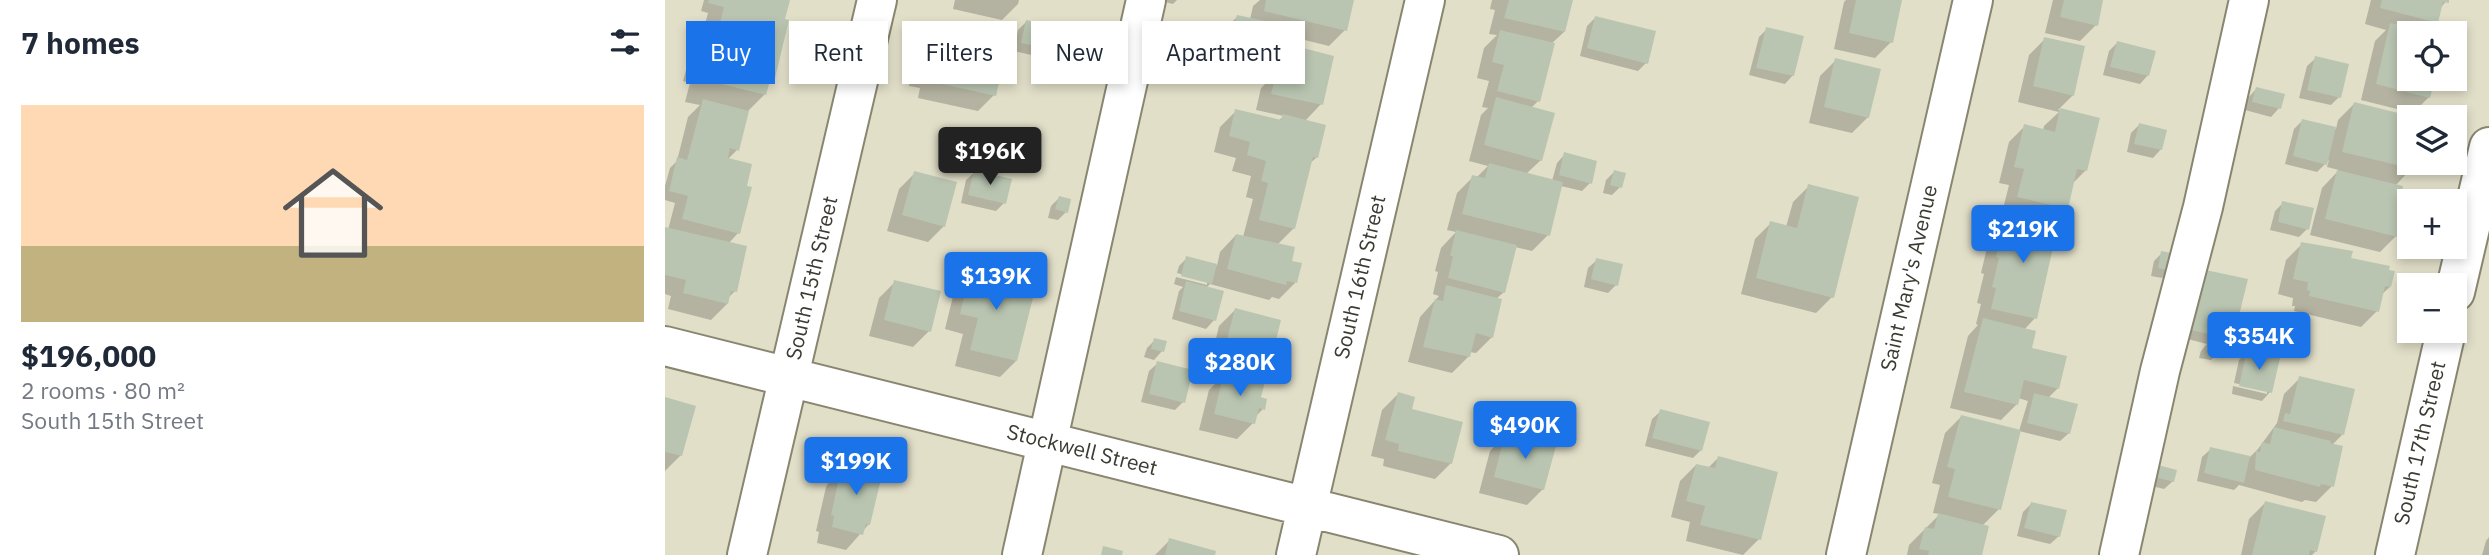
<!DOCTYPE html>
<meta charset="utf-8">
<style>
body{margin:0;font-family:"IBM Plex Sans",sans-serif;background:#f6f6f7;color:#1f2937;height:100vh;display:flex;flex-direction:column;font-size:26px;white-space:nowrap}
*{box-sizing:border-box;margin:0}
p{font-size:23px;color:#747a83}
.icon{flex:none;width:38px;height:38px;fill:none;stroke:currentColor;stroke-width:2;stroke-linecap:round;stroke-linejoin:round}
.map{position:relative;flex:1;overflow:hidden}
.drawer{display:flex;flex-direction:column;background:#fff;width:665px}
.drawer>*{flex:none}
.top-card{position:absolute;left:21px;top:21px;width:665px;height:63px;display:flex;gap:14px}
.fabs{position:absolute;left:1732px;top:21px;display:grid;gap:14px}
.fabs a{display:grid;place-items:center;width:70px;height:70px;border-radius:0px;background:#fff;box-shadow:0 4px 10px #0003;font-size:35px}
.price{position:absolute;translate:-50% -60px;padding:0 16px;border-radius:7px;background:#1a73e8;color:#fff;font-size:23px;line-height:46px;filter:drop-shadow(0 2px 4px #0008)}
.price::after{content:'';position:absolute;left:50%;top:42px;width:21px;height:16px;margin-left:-10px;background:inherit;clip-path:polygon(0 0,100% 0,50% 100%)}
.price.active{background:#222;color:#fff}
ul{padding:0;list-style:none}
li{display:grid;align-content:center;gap:14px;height:371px;padding:0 21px}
li span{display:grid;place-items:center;height:217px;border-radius:0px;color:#555}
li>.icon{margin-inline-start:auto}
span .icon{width:126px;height:126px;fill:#fffc;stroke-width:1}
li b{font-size:30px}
h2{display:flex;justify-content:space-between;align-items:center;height:84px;padding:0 21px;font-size:30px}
.tag{padding:0 24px;border-radius:0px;background:#fff;box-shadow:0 4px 10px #0003;font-size:24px;line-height:63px}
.tag.active{background:#1a73e8;color:#fff}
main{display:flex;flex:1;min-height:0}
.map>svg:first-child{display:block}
.shadow{fill:#0003}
.building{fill:#b9c5b1}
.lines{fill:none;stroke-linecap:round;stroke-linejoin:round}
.minor-casing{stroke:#888671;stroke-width:42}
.minor{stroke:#fff;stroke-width:38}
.labels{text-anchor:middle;stroke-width:5;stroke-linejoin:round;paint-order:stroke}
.street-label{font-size:21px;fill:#3c3b32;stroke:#fff}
</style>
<main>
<section class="drawer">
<h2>7 homes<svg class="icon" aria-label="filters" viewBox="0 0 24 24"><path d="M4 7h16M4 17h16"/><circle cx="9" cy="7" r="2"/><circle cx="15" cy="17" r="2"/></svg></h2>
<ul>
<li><span style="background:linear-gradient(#ffd9b3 65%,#c2b280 0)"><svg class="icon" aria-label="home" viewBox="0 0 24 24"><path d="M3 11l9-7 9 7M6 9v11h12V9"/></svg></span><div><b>$196,000</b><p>2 rooms · 80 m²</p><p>South 15th Street</p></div></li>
</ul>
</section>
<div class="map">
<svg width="1824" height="555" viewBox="0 0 1824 555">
<rect width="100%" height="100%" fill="#e1dfc8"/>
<!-- shadow -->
<path class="shadow" d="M 39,0 L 122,0 L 108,77 L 102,83 L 99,95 L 82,112 L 72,150 L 62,160 L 73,233 L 63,244 L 70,291 L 63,298 L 62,304 L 46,320 L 3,309 L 6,296 L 0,294 L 0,229 L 3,230 L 10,203 L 0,200 L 0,186 L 5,168 L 12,161 L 23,117 L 35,105 L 20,102 L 25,83 L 18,81 L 23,63 L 32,53 L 43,13 L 36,11 Z
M 290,0 L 354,0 L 353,4 L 337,20 L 288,9 Z
M 492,0 L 512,0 L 508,4 Z
M 595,0 L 687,0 L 680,30 L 664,46 L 611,33 L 604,58 L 596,66 L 556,56 L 564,25 L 572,17 L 585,20 L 588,6 Z
M 827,0 L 907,0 L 899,32 L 886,44 L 873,101 L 866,108 L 876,160 L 861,174 L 887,181 L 892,163 L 900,154 L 925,183 L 917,191 L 896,186 L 883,235 L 867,251 L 850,247 L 839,292 L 831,299 L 827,337 L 811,353 L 805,352 L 803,357 L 787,373 L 743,362 L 755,317 L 774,296 L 768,294 L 773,272 L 770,271 L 776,248 L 791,232 L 782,230 L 792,193 L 808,177 L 811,178 L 823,166 L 804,161 L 816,115 L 823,108 L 817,107 L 824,81 L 812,78 L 819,48 L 832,35 L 824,34 L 830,10 L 825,9 Z
M 1181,0 L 1235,0 L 1226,42 L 1210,58 L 1169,49 L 1179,2 Z
M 1388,0 L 1437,0 L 1431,25 L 1415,41 L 1380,33 Z
M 1706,0 L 1782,0 L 1774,10 L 1771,23 L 1763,33 L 1745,33 L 1745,79 L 1768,79 L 1764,97 L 1748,113 L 1696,100 L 1710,41 L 1721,30 L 1700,24 Z
M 930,18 L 981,63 L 973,71 L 915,56 L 922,26 Z
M 362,21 L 388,50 L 380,58 L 349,51 L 353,30 Z
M 281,29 L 329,95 L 313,111 L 253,98 L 255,88 L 244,86 L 253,46 L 269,30 L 278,32 Z
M 1102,29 L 1128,75 L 1120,84 L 1084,75 L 1094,37 Z
M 1380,39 L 1408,95 L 1393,110 L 1433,119 L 1421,170 L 1407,184 L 1401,208 L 1385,225 L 1370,318 L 1359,330 L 1365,349 L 1393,388 L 1383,398 L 1404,433 L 1395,441 L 1354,431 L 1363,401 L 1353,398 L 1352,404 L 1336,420 L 1285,408 L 1303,336 L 1313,325 L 1311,324 L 1316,304 L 1312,303 L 1319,274 L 1316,273 L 1326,231 L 1343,214 L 1337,213 L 1344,185 L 1334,183 L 1344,142 L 1360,126 L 1378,131 L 1379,126 L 1394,112 L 1353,102 L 1364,55 Z
M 1452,43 L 1483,75 L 1475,84 L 1438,75 L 1444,51 Z
M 634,49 L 656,104 L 640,121 L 651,158 L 644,164 L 629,228 L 612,245 L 625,262 L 630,283 L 614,299 L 607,297 L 604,300 L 545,284 L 541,288 L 549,320 L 541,329 L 507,319 L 514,291 L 518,287 L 509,284 L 511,277 L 542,285 L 542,281 L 512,273 L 514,266 L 522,258 L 552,266 L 555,252 L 571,235 L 578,237 L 588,199 L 581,197 L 586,176 L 567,171 L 571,158 L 549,152 L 555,127 L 571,111 L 613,121 L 619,116 L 591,110 L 596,88 L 612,72 L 616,73 L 618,65 Z
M 1651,58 L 1674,97 L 1666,105 L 1634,98 L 1642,66 Z
M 1171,60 L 1203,117 L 1187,133 L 1144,123 L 1155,76 Z
M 1592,88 L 1614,108 L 1606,117 L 1580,110 L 1584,97 Z
M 1689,104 L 1745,163 L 1749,163 L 1747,168 L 1730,186 L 1731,236 L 1715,252 L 1645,235 L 1657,188 L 1674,170 L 1662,167 L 1664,160 L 1652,172 L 1620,164 L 1629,129 L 1637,121 L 1671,129 L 1673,120 Z
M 1474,125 L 1496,149 L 1488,158 L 1462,152 L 1466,133 Z
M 310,172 L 339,203 L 331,211 L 296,203 L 301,180 Z
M 949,172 L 955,187 L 947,195 L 938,193 L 941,180 Z
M 250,173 L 279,226 L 263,242 L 222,231 L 234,189 Z
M 1144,186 L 1167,297 L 1151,313 L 1076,294 L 1090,239 L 1106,223 L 1121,227 L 1128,202 Z
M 394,198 L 401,212 L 393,220 L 383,218 L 386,206 Z
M 1618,203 L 1642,229 L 1634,237 L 1605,230 L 1610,211 Z
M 1637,244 L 1684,259 L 1725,287 L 1716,295 L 1712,311 L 1696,327 L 1629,311 L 1630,306 L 1627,306 L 1628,298 L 1613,294 L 1621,260 Z
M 1497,253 L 1505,270 L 1497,278 L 1486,276 L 1489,261 Z
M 309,260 L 323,281 L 351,361 L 335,377 L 290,366 L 298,334 L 280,329 L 293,276 Z
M 932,260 L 951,285 L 943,293 L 919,287 L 923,268 Z
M 1529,279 L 1567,339 L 1558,348 L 1556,347 L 1555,352 L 1546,360 L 1534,358 L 1536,351 L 1542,344 L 1515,337 Z
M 230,282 L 264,331 L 248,347 L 204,336 L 214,298 Z
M 570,310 L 601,375 L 594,382 L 594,398 L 598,409 L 590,417 L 588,423 L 572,439 L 534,430 L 544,390 L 551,383 L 541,380 L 554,326 Z
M 490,340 L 497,351 L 489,360 L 479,357 L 482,348 Z
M 1582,352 L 1605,392 L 1597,401 L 1567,394 L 1568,386 L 1602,394 L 1602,390 L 1569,383 L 1574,360 Z
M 493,363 L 518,402 L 510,410 L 476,402 L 484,371 Z
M 1635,378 L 1677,435 L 1667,445 L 1667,486 L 1651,502 L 1640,500 L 1637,502 L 1574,485 L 1569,490 L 1532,481 L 1537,457 L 1546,449 L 1584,458 L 1593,449 L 1612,423 L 1619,394 Z
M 733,394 L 786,463 L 770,479 L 718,466 L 719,459 L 706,456 L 717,410 Z
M 0,399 L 16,455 L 0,471 Z
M 996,411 L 1036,450 L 1028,458 L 980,446 L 987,419 Z
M 1296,417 L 1334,509 L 1317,526 L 1315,555 L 1242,555 L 1244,545 L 1275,514 L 1268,513 L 1275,485 L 1267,483 L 1280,433 Z
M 841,435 L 878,489 L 862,505 L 814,493 L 825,451 Z
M 1053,458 L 1094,539 L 1078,555 L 1021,541 L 1025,522 L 1006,517 L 1015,481 L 1031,465 L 1043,468 Z
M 182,462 L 204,524 L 181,550 L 152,543 L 154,532 L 151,531 L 161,487 L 166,478 Z
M 1485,475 L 1508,481 L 1499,489 L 1483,485 Z
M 1367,503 L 1394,536 L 1385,544 L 1352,536 L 1358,512 Z
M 1600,503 L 1651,551 L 1647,555 L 1576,555 L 1584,519 Z
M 1824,537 L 1824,555 L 1817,555 L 1821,541 Z
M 505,540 L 549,555 L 490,555 Z"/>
<!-- building -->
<path class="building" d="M 44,0 L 125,0 L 120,19 L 124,20 L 110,78 L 106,77 L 101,95 L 40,80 L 41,77 L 25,73 L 31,52 L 46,57 L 59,7 L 43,3 Z
M 601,0 L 689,0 L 682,31 L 599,11 Z
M 844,0 L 908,0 L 900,32 L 839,18 Z
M 1191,0 L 1237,0 L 1228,43 L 1184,33 Z
M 1399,0 L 1438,0 L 1433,26 L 1395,17 Z
M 1717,0 L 1784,0 L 1784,3 L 1778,2 L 1773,23 L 1715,8 Z
M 572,15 L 615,24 L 606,59 L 563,48 Z
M 930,16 L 991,31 L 983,64 L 922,48 Z
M 361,20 L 394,27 L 389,50 L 356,43 Z
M 1725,23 L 1766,32 L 1745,33 L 1745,79 L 1770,79 L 1765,98 L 1711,84 Z
M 280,27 L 343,41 L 331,96 L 268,82 L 270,73 L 259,70 L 268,28 L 279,31 Z
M 1101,27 L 1139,36 L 1129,76 L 1091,68 Z
M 835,30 L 890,43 L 875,102 L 832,91 L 839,65 L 827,62 Z
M 1379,37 L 1420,46 L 1409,96 L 1368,86 Z
M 1452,41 L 1491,51 L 1484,76 L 1445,67 Z
M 634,47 L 669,56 L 658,105 L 606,94 L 612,70 L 627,74 Z
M 1650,56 L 1684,64 L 1676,98 L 1642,90 Z
M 1170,58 L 1216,69 L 1204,118 L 1159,107 Z
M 1591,87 L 1620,94 L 1616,109 L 1587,102 Z
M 831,97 L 890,113 L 877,161 L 819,145 Z
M 38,99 L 84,111 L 74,151 L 65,148 L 63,158 L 87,164 L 82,186 L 87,187 L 75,234 L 17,219 L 23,196 L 4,191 L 12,157 L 22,160 Z
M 1689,102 L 1745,116 L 1745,163 L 1750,163 L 1749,169 L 1677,152 Z
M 1395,108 L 1435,118 L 1422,171 L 1412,169 L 1403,209 L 1352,197 L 1359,169 L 1349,167 L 1359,124 L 1390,132 Z
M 570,109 L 616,120 L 618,114 L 661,125 L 653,158 L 648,157 L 630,229 L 594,220 L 603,183 L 596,181 L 601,161 L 582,155 L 585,142 L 564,136 Z
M 1637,119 L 1671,127 L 1662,165 L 1628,156 Z
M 1474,123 L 1502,130 L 1497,150 L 1469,144 Z
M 899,152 L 932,161 L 927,184 L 894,175 Z
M 824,163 L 898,182 L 885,236 L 797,214 L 807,175 L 820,178 Z
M 309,170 L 347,179 L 341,204 L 303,195 Z
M 949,170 L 961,173 L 957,188 L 945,185 Z
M 1672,170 L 1738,186 L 1734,205 L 1739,206 L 1732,237 L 1660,219 Z
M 249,171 L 292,182 L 280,227 L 237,215 Z
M 1143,184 L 1194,197 L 1169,298 L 1091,278 L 1105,221 L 1132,228 Z
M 394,196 L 406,199 L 403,213 L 390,209 Z
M 1617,201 L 1649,208 L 1644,230 L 1613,222 Z
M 1341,213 L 1393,225 L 1372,319 L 1326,309 L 1331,288 L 1327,287 L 1334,258 L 1331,257 Z
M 0,227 L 82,246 L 72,292 L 66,291 L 63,304 L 18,293 L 21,280 L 0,275 Z
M 791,230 L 852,245 L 840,293 L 783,278 L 788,256 L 785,256 Z
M 571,234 L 630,247 L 627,261 L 637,263 L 632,283 L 622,281 L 621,285 L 562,269 Z
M 1636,242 L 1688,251 L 1686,258 L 1725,266 L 1724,270 L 1730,271 L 1726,287 L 1720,286 L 1714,312 L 1644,296 L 1645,291 L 1642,290 L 1643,282 L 1628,279 Z
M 1496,251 L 1511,254 L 1507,271 L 1493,268 Z
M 521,256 L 552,264 L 547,284 L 516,276 Z
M 308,258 L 329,263 L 325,279 L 370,290 L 352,361 L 305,350 L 313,318 L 295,314 Z
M 931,258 L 958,264 L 953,286 L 926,279 Z
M 1536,269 L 1583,279 L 1568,340 L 1522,329 Z
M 229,280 L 276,291 L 266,332 L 219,320 Z
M 521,281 L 559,291 L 551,321 L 514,311 Z
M 781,285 L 837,299 L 828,338 L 811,333 L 805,357 L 758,347 L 770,299 L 778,301 Z
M 570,308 L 616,320 L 602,376 L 556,364 Z
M 1318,318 L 1371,331 L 1367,348 L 1402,356 L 1394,389 L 1359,380 L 1353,405 L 1299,392 Z
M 489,338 L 502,341 L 499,352 L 486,349 Z
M 1543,340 L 1558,344 L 1556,353 L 1541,350 Z
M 1582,350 L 1615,358 L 1607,393 L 1574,386 Z
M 492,361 L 528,370 L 520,403 L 484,394 Z
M 559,372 L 600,382 L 596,397 L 602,399 L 600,410 L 594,408 L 590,424 L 549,414 Z
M 1634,376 L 1690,389 L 1679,435 L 1618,421 L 1620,413 L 1625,414 Z
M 733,392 L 750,397 L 747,409 L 798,422 L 787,464 L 733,451 L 734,444 L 720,440 Z
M 1369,393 L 1413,404 L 1405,434 L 1362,423 Z
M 0,397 L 31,406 L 17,456 L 0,452 Z
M 995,409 L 1045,422 L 1037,451 L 987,438 Z
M 1296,415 L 1356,430 L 1336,510 L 1283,497 L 1290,469 L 1282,467 Z
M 1609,427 L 1666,441 L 1665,443 L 1678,446 L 1669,487 L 1656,484 L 1655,487 L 1590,470 L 1591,451 L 1595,452 L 1597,442 L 1605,444 Z
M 840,433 L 891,446 L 879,490 L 829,477 Z
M 1545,447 L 1585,456 L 1579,483 L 1539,473 Z
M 1053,456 L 1113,472 L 1096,540 L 1035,525 L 1040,506 L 1021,501 L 1031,464 L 1050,468 Z
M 182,460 L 215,468 L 213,478 L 216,479 L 205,525 L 201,524 L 198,535 L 167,527 L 169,516 L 166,515 L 176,469 L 180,470 Z
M 1493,465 L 1512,470 L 1509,482 L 1490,477 Z
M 1600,501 L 1661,516 L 1652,552 L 1645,550 L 1644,555 L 1587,555 Z
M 1366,502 L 1402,510 L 1395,537 L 1359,528 Z
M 1273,513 L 1324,526 L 1317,555 L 1263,555 L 1264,551 L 1254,549 L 1260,527 L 1269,529 Z
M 504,538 L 551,551 L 550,555 L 500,555 Z
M 438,546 L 458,551 L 457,555 L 436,555 Z"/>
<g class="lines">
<!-- minor casing -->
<g class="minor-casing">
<path id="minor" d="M 1790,292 L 1824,147
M 0,346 L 834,555
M 82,555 L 212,0
M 357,555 L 481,0
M 631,555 L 760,0
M 1181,555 L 1308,0
M 1454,555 L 1495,371 L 1538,207 L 1584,0
M 1730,555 L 1781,331"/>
</g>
<!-- minor -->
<use href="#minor" class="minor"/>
</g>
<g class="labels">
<!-- street labels -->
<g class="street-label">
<text transform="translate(695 277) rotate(-77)" y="7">South 16th Street</text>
<text transform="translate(147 278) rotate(-77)" y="7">South 15th Street</text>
<text transform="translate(1244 278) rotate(-77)" y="7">Saint Mary's Avenue</text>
<text transform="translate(1755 443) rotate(-77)" y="7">South 17th Street</text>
<text transform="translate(417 450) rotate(14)" y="7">Stockwell Street</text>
</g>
</g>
</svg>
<div class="fabs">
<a><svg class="icon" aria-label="locate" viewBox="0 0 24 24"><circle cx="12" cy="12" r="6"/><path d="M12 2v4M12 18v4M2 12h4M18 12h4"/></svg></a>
<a><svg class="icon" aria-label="layers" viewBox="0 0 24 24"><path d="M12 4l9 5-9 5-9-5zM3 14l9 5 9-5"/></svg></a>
<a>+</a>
<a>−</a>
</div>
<b class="price active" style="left:325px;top:187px">$196K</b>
<b class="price" style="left:1358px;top:265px">$219K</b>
<b class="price" style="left:331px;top:312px">$139K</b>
<b class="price" style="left:1594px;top:372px">$354K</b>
<b class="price" style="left:575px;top:398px">$280K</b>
<b class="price" style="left:860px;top:461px">$490K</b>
<b class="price" style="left:191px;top:497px">$199K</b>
<div class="top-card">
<a class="tag active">Buy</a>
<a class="tag">Rent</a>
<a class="tag">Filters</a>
<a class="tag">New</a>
<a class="tag">Apartment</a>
</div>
</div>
</main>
